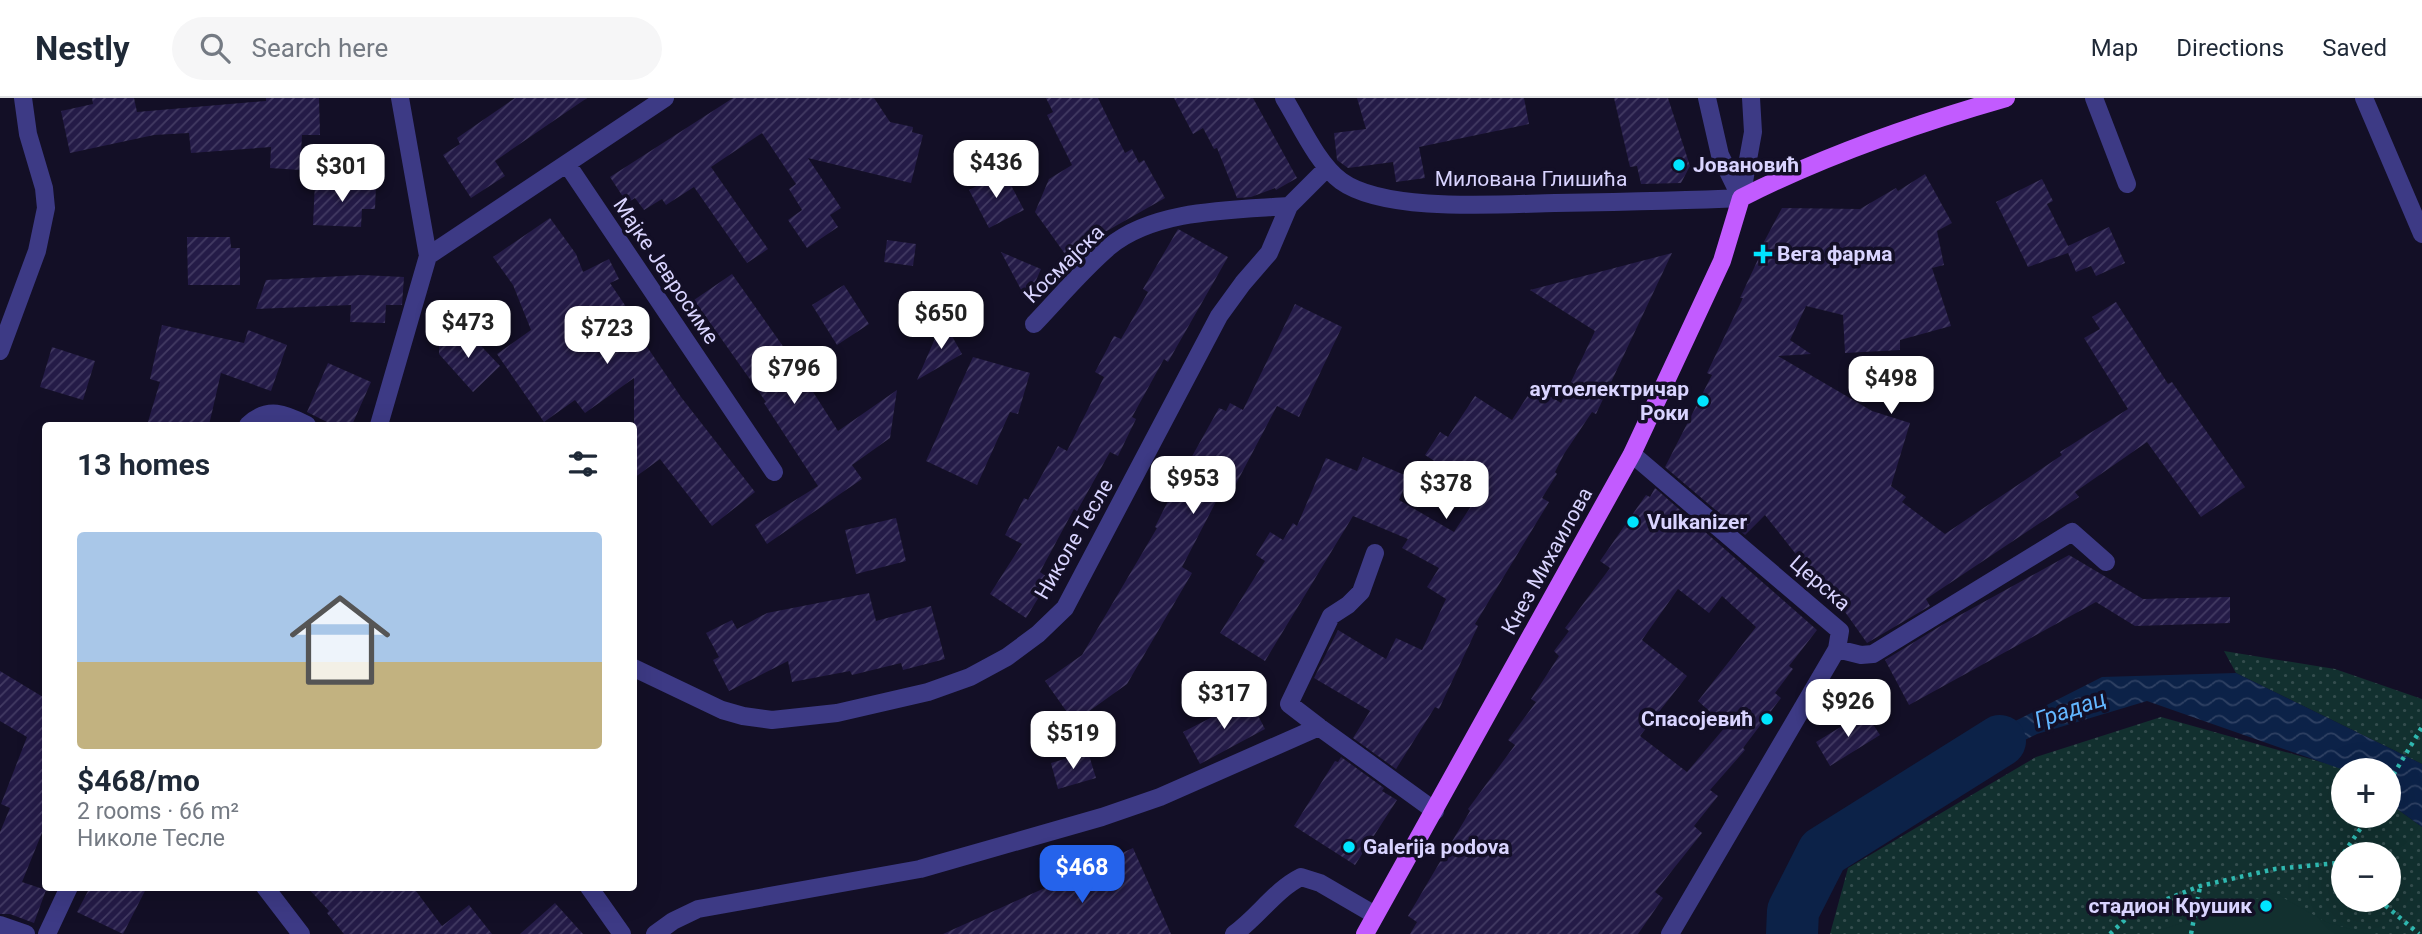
<!DOCTYPE html>
<meta charset="utf-8">
<style>
body{margin:0;font-family:Roboto,sans-serif;background:#f6f6f7;color:#1f2937;height:100vh;display:flex;flex-direction:column;font-size:26px;white-space:nowrap}
*{box-sizing:border-box;margin:0}
p{font-size:23px;color:#747a83}
.icon{flex:none;width:38px;height:38px;fill:none;stroke:currentColor;stroke-width:2;stroke-linecap:round;stroke-linejoin:round}
.map{position:relative;flex:1;overflow:hidden}
.drawer{position:absolute;left:42px;top:324px;width:595px;height:469px;display:flex;flex-direction:column;background:#fff;border-radius:7px;box-shadow:0 7px 28px #0002}
.drawer>*{flex:none}
.fabs{position:absolute;left:2331px;top:660px;display:grid;gap:14px}
.fabs a{display:grid;place-items:center;width:70px;height:70px;border-radius:50%;background:#fff;box-shadow:0 7px 28px #0002;font-size:35px}
.price{position:absolute;translate:-50% -60px;padding:0 16px;border-radius:14px;background:#fff;color:#222;font-size:23px;line-height:46px;filter:drop-shadow(0 2px 4px #0008)}
.price::after{content:'';position:absolute;left:50%;top:42px;width:21px;height:16px;margin-left:-10px;background:inherit;clip-path:polygon(0 0,100% 0,50% 100%)}
.price.on{background:#2563eb;color:#fff}
ul{padding:0;list-style:none}
li{display:grid;align-content:center;gap:14px;height:371px;padding:0 35px}
li+li{border-top:2px solid #e0e1e3}
li span{display:grid;place-items:center;height:217px;border-radius:7px;color:#555}
li>.icon{margin-inline-start:auto}
span .icon{width:126px;height:126px;fill:#fffc;stroke-width:1}
li b{font-size:30px}
h2{display:flex;justify-content:space-between;align-items:center;height:84px;padding:0 35px;font-size:30px}
header{display:flex;align-items:center;gap:42px;box-sizing:border-box;height:98px;padding:0 35px;background:#fff;border-bottom:2px solid #e0e1e3}
header strong{font-size:33px}
nav{display:flex;gap:38px;margin-inline-start:auto;font-size:24px}
.search{width:490px;height:63px;background:#f6f6f7;display:flex;align-items:center;gap:18px;box-sizing:border-box;padding:0 24px;border-radius:38px;color:#747a83;font-size:26px}
.map>svg:first-child{display:block}
.green{fill:url(#green-dots);fill-rule:evenodd}
.pitch{fill:#12302f}
.water{fill:url(#water-waves)}
.lines{fill:none;stroke-linecap:round;stroke-linejoin:round}
.river{stroke:#0c2248;stroke-width:52}
.building{fill:url(#building-hatch);fill-rule:evenodd}
.path{stroke:#2fb8b0;stroke-width:4.5;stroke-dasharray:3.5 5;stroke-linecap:butt}
.minor{stroke:#3d3a85;stroke-width:18}
.major{stroke:#c25bff;stroke-width:18}
.poi-dot{fill:#00e5ff;stroke:#130f26;stroke-width:2.5}
.labels{text-anchor:middle;stroke-width:7;stroke-linejoin:round;paint-order:stroke}
.poi-label{font-size:21px;font-weight:bold;fill:#d9d4ff;stroke:#130f26;text-anchor:start}
.street-label{font-size:21px;fill:#d9d4ff;stroke:#130f26}
.water-label{font-size:23px;font-style:italic;fill:#62b6ff;stroke:#130f26}
</style>
<header>
<strong>Nestly</strong>
<div class="search"><svg class="icon" aria-label="search" viewBox="0 0 24 24"><circle cx="10" cy="10" r="6"/><path d="M15 15l6 6"/></svg>Search here</div>
<nav><a>Map</a><a>Directions</a><a>Saved</a></nav>
</header>
<div class="map">
<svg width="2422" height="836" viewBox="0 0 2422 836">
<defs>
<pattern id="green-dots" width="8" height="8" patternUnits="userSpaceOnUse" patternTransform="scale(1.75)"><rect width="8" height="8" fill="#12302f"/><path d="M2 2h.1M6 6h.1" fill="none" stroke="#344d4e" stroke-width="1.8" stroke-linecap="round"/></pattern>
<pattern id="water-waves" width="16" height="10" patternUnits="userSpaceOnUse" patternTransform="scale(1.75)"><rect width="16" height="10" fill="#0c2248"/><path d="M0 5q4-4 8 0t8 0" fill="none" stroke="#2f4163"/></pattern>
<pattern id="building-hatch" width="6" height="6" patternUnits="userSpaceOnUse" patternTransform="scale(1.75)"><rect width="6" height="6" fill="#241b47"/><path d="M-1 1l2-2M0 6l6-6M5 7l2-2" fill="none" stroke="#433b63"/></pattern>
</defs>
<rect width="100%" height="100%" fill="#130f26"/>
<!-- green -->
<path class="green" d="M 2224,553 L 2335,571 L 2422,601 L 2422,666 L 2236,575 Z
M 2161,619 L 2339,669 L 2344,672 L 2343,718 L 2389,718 L 2389,705 L 2422,729 L 2422,836 L 1830,836 L 1848,770 L 2036,659 ZM 2343,756 L 2389,756 L 2389,802 L 2343,802 Z"/>
<!-- pitch -->
<path class="pitch" d="M 2275,795 L 2326,824 L 2367,836 L 2155,836 L 2160,832 Z"/>
<!-- water -->
<path class="water" d="M 2236,575 L 2422,666 L 2422,729 L 2389,705 L 2389,672 L 2344,672 L 2147,603 L 2037,636 L 1933,687 L 1982,640 L 2102,579 Z"/>
<g class="lines">
<!-- river -->
<path class="river" d="M 1792,836 L 1793,813 L 1823,754 L 2000,643"/>
</g>
<!-- building -->
<path class="building" d="M 92,0 L 134,0 L 137,14 L 266,3 L 266,0 L 319,0 L 320,37 L 302,37 L 300,72 L 270,70 L 271,49 L 191,55 L 189,35 L 154,37 L 70,55 L 61,13 L 93,6 Z
M 515,0 L 587,0 L 495,63 L 505,78 L 471,100 L 443,57 L 460,46 L 457,40 Z
M 733,0 L 874,0 L 890,24 L 913,29 L 912,34 L 923,37 L 911,85 L 808,60 L 841,110 L 830,117 L 838,129 L 807,150 L 788,122 L 802,112 L 789,91 L 796,86 L 762,35 L 711,69 L 768,151 L 747,165 L 694,89 L 666,107 L 662,101 L 644,112 L 635,100 L 627,105 L 610,79 Z
M 1046,0 L 1098,0 L 1125,55 L 1132,51 L 1139,65 L 1144,62 L 1165,100 L 1098,138 L 1100,141 L 1070,163 L 1035,114 L 1049,81 L 1072,67 L 1047,17 L 1053,14 Z
M 1174,0 L 1253,0 L 1297,80 L 1276,92 L 1275,90 L 1251,99 L 1237,100 L 1217,50 L 1214,51 L 1203,30 L 1193,36 Z
M 1357,0 L 1524,0 L 1529,26 L 1419,49 L 1425,80 L 1396,84 L 1393,64 L 1348,70 L 1337,62 L 1334,35 L 1366,31 Z
M 1614,0 L 1668,0 L 1690,68 L 1681,85 L 1641,86 L 1637,68 L 1630,69 Z
M 1004,74 L 1024,112 L 989,130 L 969,92 Z
M 1925,76 L 1952,125 L 1937,133 L 1944,167 L 1932,170 L 1951,228 L 1900,242 L 1900,252 L 1845,255 L 1843,217 L 1806,208 L 1790,242 L 1811,256 L 1778,258 L 1872,313 L 1910,325 L 1891,388 L 1906,399 L 1902,404 L 1945,436 L 2062,357 L 2060,354 L 2128,311 L 2084,240 L 2100,231 L 2092,219 L 2116,204 L 2168,286 L 2172,284 L 2245,389 L 2201,419 L 2147,344 L 2075,394 L 2079,399 L 1926,501 L 1930,508 L 1867,545 L 1838,504 L 1836,507 L 1765,417 L 1745,437 L 1665,369 L 1712,277 L 1707,275 L 1743,200 L 1740,200 L 1761,155 L 1758,155 L 1782,110 L 1860,111 L 1896,90 L 1898,93 Z
M 2042,81 L 2053,103 L 2047,106 L 2068,148 L 2109,129 L 2125,165 L 2096,178 L 2091,168 L 2076,174 L 2068,155 L 2028,169 L 1996,104 Z
M 315,84 L 376,87 L 375,111 L 362,111 L 361,129 L 313,127 Z
M 550,120 L 576,156 L 583,174 L 609,161 L 619,181 L 610,185 L 639,228 L 635,231 L 681,299 L 755,394 L 712,428 L 660,361 L 634,380 L 634,280 L 585,315 L 575,302 L 544,324 L 497,256 L 531,232 L 513,187 L 493,159 Z
M 1178,131 L 1228,159 L 1168,264 L 1164,261 L 1132,319 L 1136,321 L 1118,358 L 1110,354 L 1077,413 L 1074,411 L 1040,474 L 1050,481 L 1026,520 L 990,496 L 1022,446 L 1005,437 L 1024,400 L 1028,402 L 1058,348 L 1067,353 L 1104,279 L 1095,274 L 1114,238 L 1121,241 L 1148,194 L 1143,191 Z
M 187,139 L 230,139 L 231,150 L 240,150 L 240,187 L 188,187 Z
M 887,142 L 916,146 L 913,168 L 884,164 Z
M 1001,154 L 1041,171 L 1027,203 Z
M 1672,155 L 1596,316 L 1592,314 L 1564,356 L 1555,374 L 1557,376 L 1542,400 L 1549,404 L 1475,526 L 1478,528 L 1439,611 L 1435,609 L 1396,671 L 1353,640 L 1370,613 L 1314,580 L 1338,532 L 1386,561 L 1396,540 L 1422,552 L 1446,501 L 1427,489 L 1439,470 L 1402,450 L 1408,441 L 1353,418 L 1265,563 L 1220,535 L 1265,463 L 1256,457 L 1270,434 L 1283,442 L 1293,425 L 1297,428 L 1326,360 L 1357,373 L 1363,359 L 1409,379 L 1399,402 L 1454,434 L 1481,393 L 1425,357 L 1440,334 L 1448,339 L 1475,298 L 1512,322 L 1534,288 L 1561,305 L 1595,233 L 1530,192 Z
M 732,176 L 792,261 L 838,333 L 897,292 L 890,340 L 852,367 L 862,381 L 767,446 L 755,427 L 818,388 L 764,305 L 766,304 L 694,202 Z
M 362,177 L 404,179 L 402,207 L 386,207 L 385,225 L 350,224 L 351,207 L 256,211 L 266,182 Z
M 844,187 L 869,226 L 837,247 L 812,207 Z
M 1295,206 L 1342,229 L 1299,319 L 1277,308 L 1228,401 L 1220,396 L 1182,469 L 1192,475 L 1127,586 L 1074,624 L 1045,583 L 1082,557 L 1157,430 L 1155,429 L 1176,387 L 1219,310 L 1226,313 L 1230,305 L 1243,312 Z
M 943,222 L 962,256 L 917,282 Z
M 162,227 L 244,245 L 248,232 L 287,247 L 271,293 L 221,275 L 209,327 L 147,327 L 160,284 L 150,281 Z
M 467,233 L 500,268 L 473,294 L 439,256 L 439,247 L 452,235 L 458,241 Z
M 52,249 L 95,263 L 83,302 L 40,289 Z
M 973,259 L 1030,275 L 1018,316 L 1010,314 L 977,387 L 926,363 Z
M 328,265 L 371,284 L 352,327 L 333,327 L 307,314 Z
M 1655,390 L 1817,532 L 1789,568 L 1793,571 L 1775,595 L 1781,600 L 1743,650 L 1745,652 L 1710,692 L 1718,698 L 1694,728 L 1702,735 L 1655,794 L 1663,800 L 1638,836 L 1410,836 L 1417,824 L 1408,818 L 1470,713 L 1468,711 L 1515,647 L 1508,642 L 1536,604 L 1531,601 L 1559,558 L 1554,553 L 1569,533 L 1565,530 L 1610,470 L 1600,463 L 1646,397 L 1650,399 ZM 1678,491 L 1709,515 L 1722,498 L 1756,529 L 1698,603 L 1726,628 L 1687,674 L 1640,638 L 1687,578 L 1642,542 Z
M 896,420 L 906,463 L 856,476 L 845,432 Z
M 2069,457 L 2143,501 L 2230,499 L 2230,525 L 2135,528 L 2096,504 L 1909,607 L 1885,562 L 1942,527 Z
M 869,495 L 876,523 L 931,508 L 945,561 L 903,572 L 901,565 L 852,577 L 850,573 L 792,584 L 788,563 L 729,593 L 713,562 L 719,559 L 706,535 L 732,522 L 737,531 L 767,515 Z
M 0,573 L 43,599 L 46,597 L 46,725 L 22,784 L 46,792 L 34,825 L 10,816 L 0,816 L 0,734 L 10,710 L 1,706 L 27,639 L 0,623 Z
M 1249,600 L 1265,631 L 1200,666 L 1183,634 Z
M 1865,614 L 1880,637 L 1830,668 L 1816,644 Z
M 1088,654 L 1096,680 L 1058,691 L 1051,665 Z
M 1341,659 L 1384,690 L 1382,693 L 1397,702 L 1355,767 L 1294,728 L 1335,663 L 1338,664 Z
M 1133,750 L 1171,836 L 943,836 Z
M 90,789 L 147,789 L 123,836 L 77,814 Z
M 307,789 L 413,789 L 442,828 L 469,807 L 492,836 L 344,836 L 327,815 L 329,813 Z
M 555,805 L 583,836 L 520,836 Z"/>
<g class="lines">
<!-- path -->
<path class="path" d="M 2389,684 L 2422,629
M 2337,765 L 2343,770
M 2379,802 L 2419,836
M 2110,836 L 2132,815 L 2200,788 L 2275,771 L 2337,765 L 2369,718
M 2191,836 L 2200,789"/>
<!-- minor -->
<path class="minor" d="M 1284,0 C 1300,26 1317,65 1341,83 C 1385,115 1501,106 1555,105 C 1617,104 1679,103 1741,100
M 1707,0 L 1720,57 L 1741,100
M 2094,0 L 2127,86
M 2364,0 L 2422,136
M 567,66 L 774,374
M 1741,100 L 1753,34 L 1751,0
M 428,158 L 665,0
M 1034,226 C 1058,201 1082,172 1109,149 C 1154,111 1233,112 1289,108
M 0,253 L 37,153 L 46,110 L 44,90 L 28,36 L 23,0
M 248,327 C 268,308 285,316 307,327
M 379,327 L 428,158 L 400,0
M 1632,356 L 1840,533 L 1837,551 L 1670,836
M 1837,551 L 1861,557 L 1873,556 L 2072,434 L 2106,464
M 634,570 L 722,612 L 743,618 L 772,622 L 837,615 L 928,594 L 970,579 L 1007,559 L 1038,536 L 1065,510 L 1219,218 L 1243,185 L 1269,155 L 1289,108 L 1327,70
M 1319,629 L 1289,606 L 1331,518 L 1348,507 L 1361,494 L 1375,455
M 265,789 L 301,836
M 589,789 L 622,836
M 0,827 L 26,836
M 47,836 L 69,789
M 655,836 L 673,823 L 698,811 L 920,771 L 1102,719 L 1160,699 L 1319,629 L 1435,713
M 1234,836 C 1258,819 1275,792 1301,779 L 1320,785 L 1375,817"/>
<!-- major -->
<path class="major" d="M 1365,836 L 1632,356 L 1722,163 L 1741,100 C 1825,57 1915,26 2006,0"/>
</g>
<!-- markers -->
<g class="poi-dot">
<circle cx="1679" cy="67" r="7"/>
<path d="M1759.5 145.5h7v7h7v7h-7v7h-7v-7h-7v-7h7z"/>
<circle cx="1703" cy="303" r="7"/>
<circle cx="1633" cy="424" r="7"/>
<circle cx="1767" cy="621" r="7"/>
<circle cx="1349" cy="749" r="7"/>
<circle cx="2266" cy="808" r="7"/>
</g>
<g class="labels">
<!-- poi labels -->
<g class="poi-label">
<text x="1693" y="74">Јовановић</text>
<text x="1777" y="163">Вега фарма</text>
<text x="1689" y="298" text-anchor="end">аутоелектричар<tspan x="1689" dy="24">Роки</tspan></text>
<text x="1647" y="431">Vulkanizer</text>
<text x="1753" y="628" text-anchor="end">Спасојевић</text>
<text x="1363" y="756">Galerija podova</text>
<text x="2252" y="815" text-anchor="end">стадион Крушик</text>
</g>
<!-- street labels -->
<g class="street-label">
<text x="1531" y="88">Милована Глишића</text>
<text transform="translate(1064 166) rotate(-44)" y="7">Космајска</text>
<text transform="translate(666 173) rotate(56)" y="7">Мајке Јевросиме</text>
<text transform="translate(1074 441) rotate(-60)" y="7">Николе Тесле</text>
<text transform="translate(1547 463) rotate(-61)" y="7">Кнез Михаилова</text>
<text transform="translate(1820 485) rotate(41)" y="7">Церска</text>
</g>
<!-- water labels -->
<g class="water-label">
<text transform="translate(2070 611) rotate(-19)" y="8">Градац</text>
</g>
</g>
</svg>
<div class="fabs">
<a>+</a>
<a>−</a>
</div>
<b class="price" style="left:996px;top:102px">$436</b>
<b class="price" style="left:342px;top:106px">$301</b>
<b class="price" style="left:941px;top:253px">$650</b>
<b class="price" style="left:468px;top:262px">$473</b>
<b class="price" style="left:607px;top:268px">$723</b>
<b class="price" style="left:794px;top:308px">$796</b>
<b class="price" style="left:1891px;top:318px">$498</b>
<b class="price" style="left:1193px;top:418px">$953</b>
<b class="price" style="left:1446px;top:423px">$378</b>
<b class="price" style="left:1224px;top:633px">$317</b>
<b class="price" style="left:1848px;top:641px">$926</b>
<b class="price" style="left:1073px;top:673px">$519</b>
<b class="price on" style="left:1082px;top:807px">$468</b>
<section class="drawer">
<h2>13 homes<svg class="icon" aria-label="filters" viewBox="0 0 24 24"><path d="M4 7h16M4 17h16"/><circle cx="9" cy="7" r="2"/><circle cx="15" cy="17" r="2"/></svg></h2>
<ul>
<li><span style="background:linear-gradient(#a9c7e8 60%,#c2b280 0)"><svg class="icon" aria-label="home" viewBox="0 0 24 24"><path d="M3 11l9-7 9 7M6 9v11h12V9"/></svg></span><div><b>$468/mo</b><p>2 rooms · 66 m²</p><p>Николе Тесле</p></div></li>
</ul>
</section>
</div>
